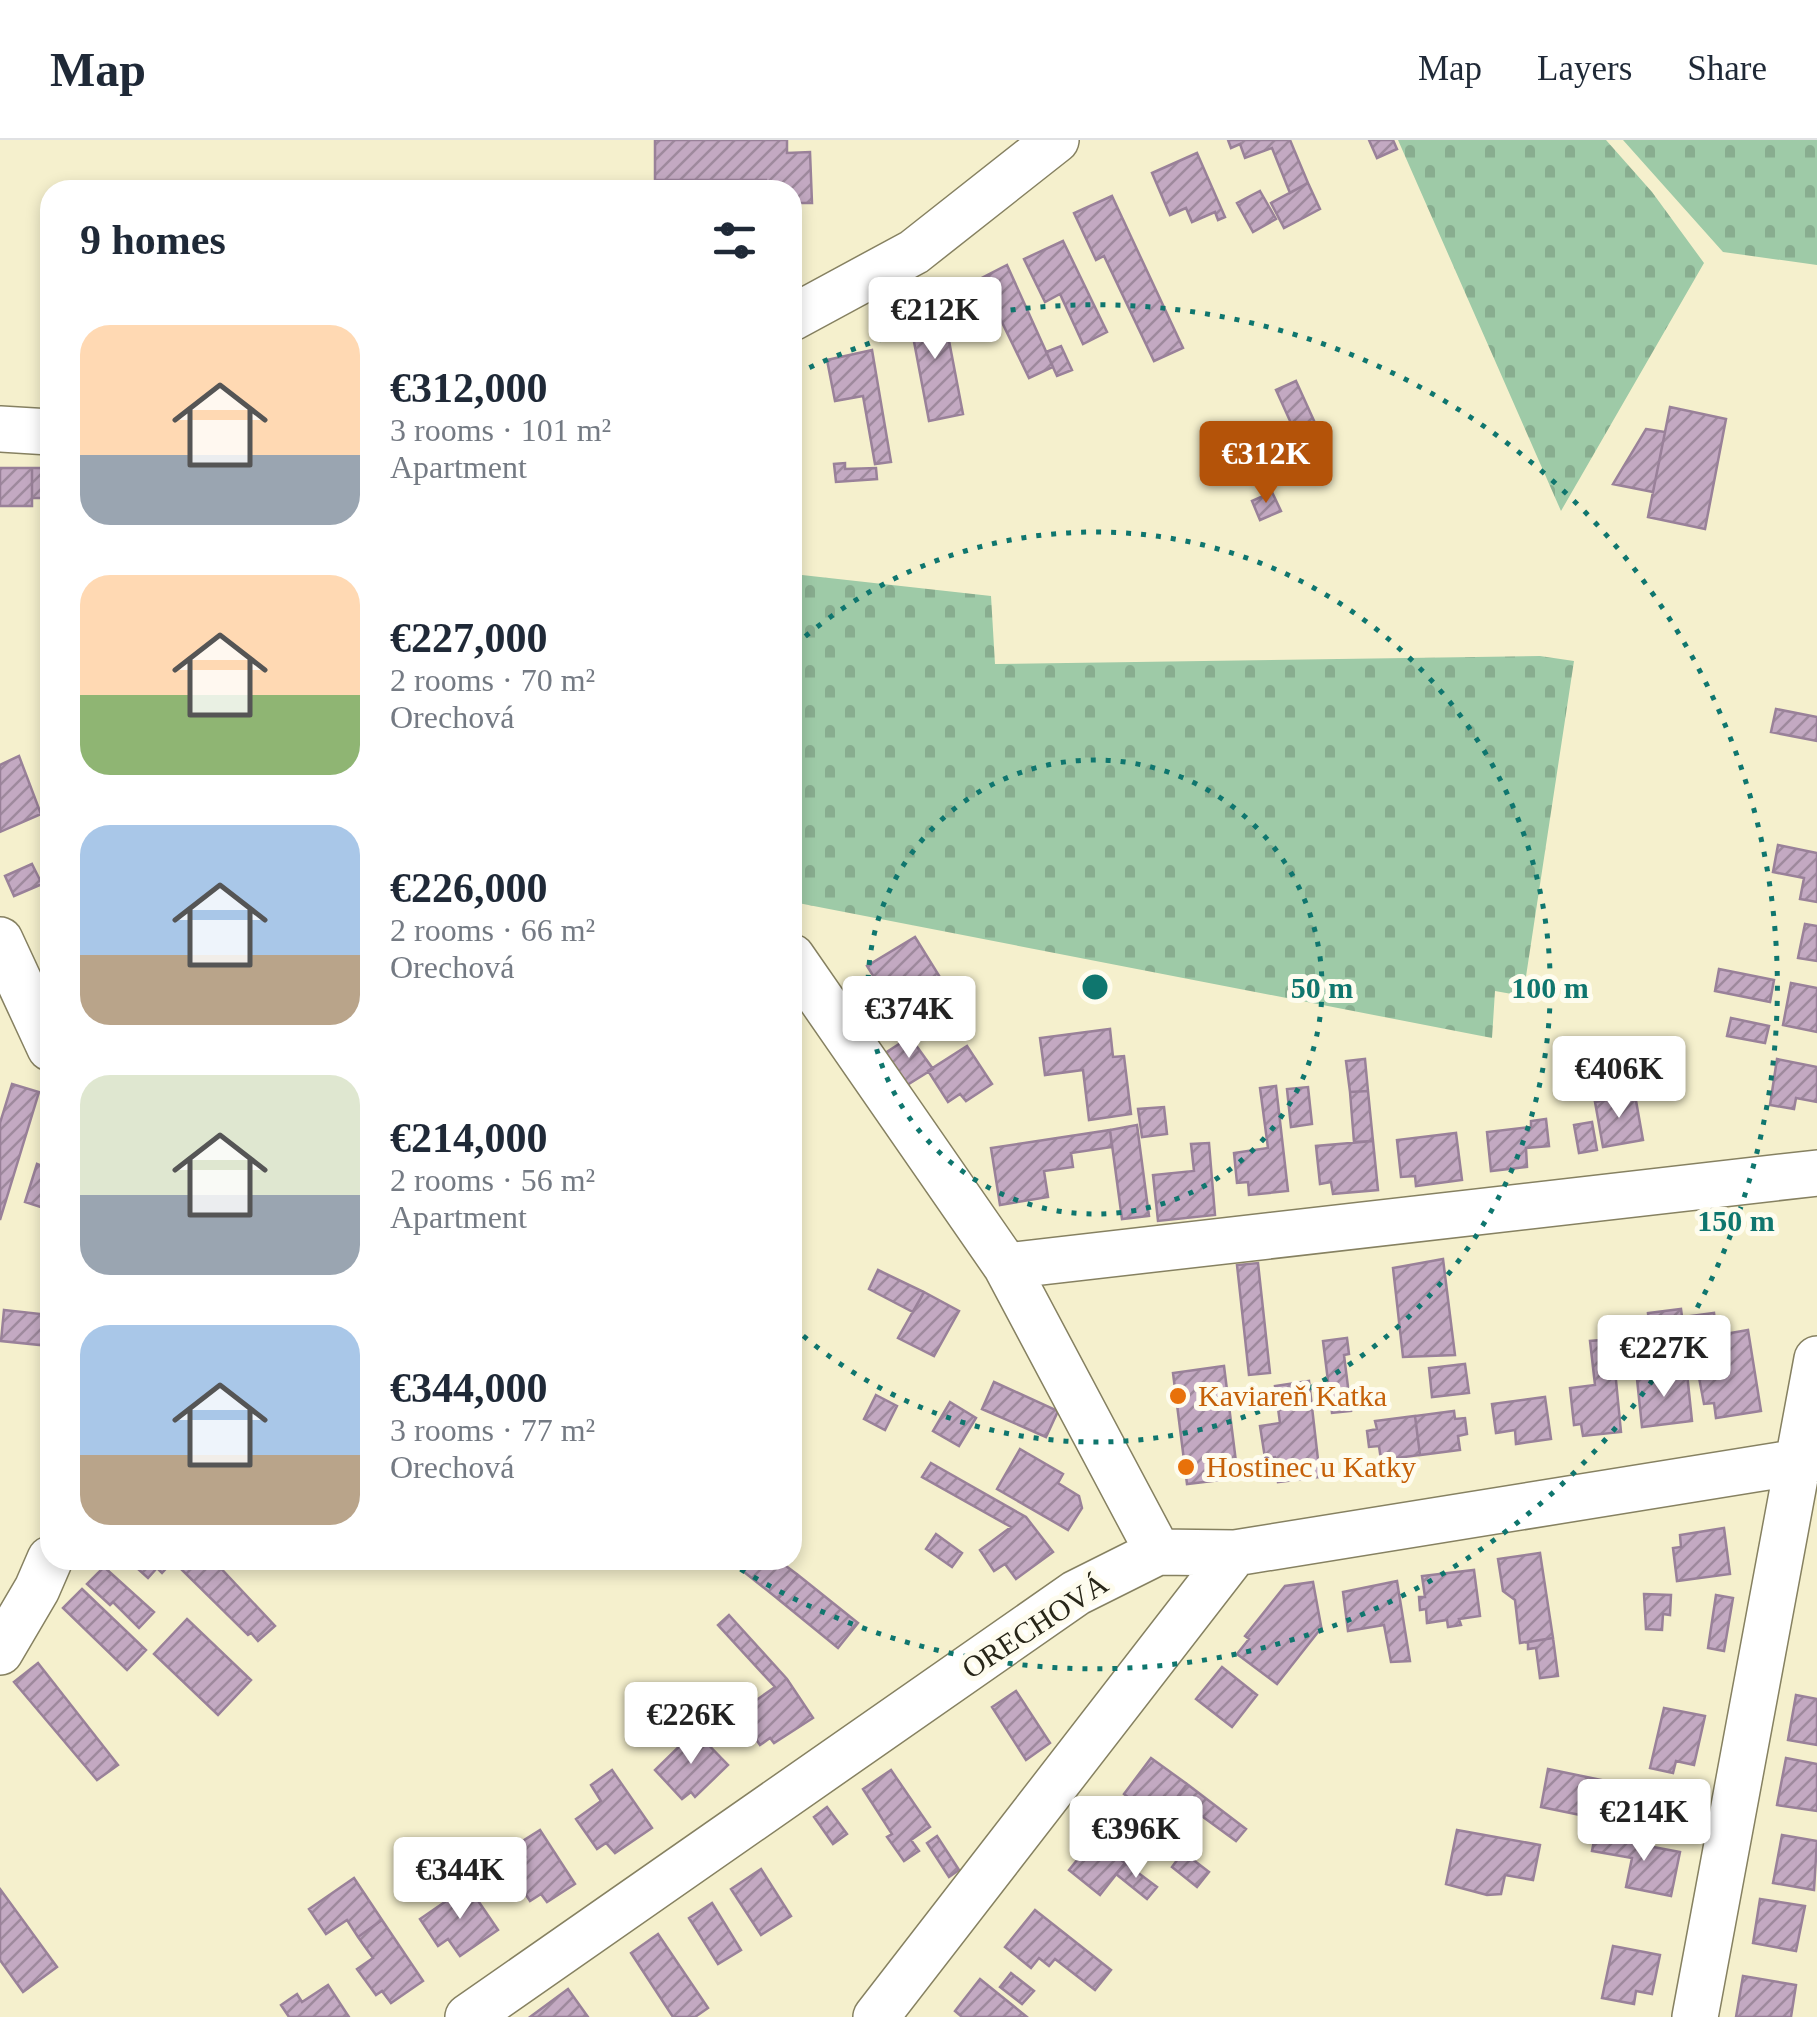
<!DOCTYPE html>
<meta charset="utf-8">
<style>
body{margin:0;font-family:Georgia,serif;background:#f6f6f7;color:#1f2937;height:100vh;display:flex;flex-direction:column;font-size:38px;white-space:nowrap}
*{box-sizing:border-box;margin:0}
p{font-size:32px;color:#747a83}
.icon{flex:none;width:55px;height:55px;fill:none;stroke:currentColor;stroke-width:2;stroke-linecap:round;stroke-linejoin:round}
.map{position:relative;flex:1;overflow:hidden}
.sheet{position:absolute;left:40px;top:40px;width:762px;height:1390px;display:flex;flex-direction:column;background:#fff;border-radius:30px;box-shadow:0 5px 15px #0003}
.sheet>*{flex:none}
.price{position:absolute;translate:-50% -85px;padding:0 22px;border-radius:10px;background:#fff;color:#222;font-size:32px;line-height:65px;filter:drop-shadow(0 2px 5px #0008)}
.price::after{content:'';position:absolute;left:50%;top:60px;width:30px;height:22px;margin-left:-15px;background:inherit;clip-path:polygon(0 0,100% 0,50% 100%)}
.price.current{background:#b45309;color:#fff}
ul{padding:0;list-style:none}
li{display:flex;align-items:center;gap:30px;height:250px;padding:0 40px}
li span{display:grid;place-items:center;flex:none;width:280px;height:200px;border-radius:30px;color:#555}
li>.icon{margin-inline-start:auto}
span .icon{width:120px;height:120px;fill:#fffc;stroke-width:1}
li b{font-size:42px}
h2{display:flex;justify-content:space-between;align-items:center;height:120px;padding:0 40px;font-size:42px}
header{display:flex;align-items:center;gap:60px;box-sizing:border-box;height:140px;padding:0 50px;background:#fff;border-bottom:2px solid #e0e1e3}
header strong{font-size:48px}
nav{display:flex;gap:55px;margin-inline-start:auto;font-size:35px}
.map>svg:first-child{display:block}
.cemetery{fill:url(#cemetery-stones)}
.building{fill:url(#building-hatch);stroke:#998199;stroke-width:2.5}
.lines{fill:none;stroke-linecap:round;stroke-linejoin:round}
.minor-casing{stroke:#868161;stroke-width:48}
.minor{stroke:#fff;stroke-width:45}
.ring{fill:none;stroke:#0f766e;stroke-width:5;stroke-dasharray:5 10}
.food-dot{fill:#e8710a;stroke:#fefcee;stroke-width:4}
.labels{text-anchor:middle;stroke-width:10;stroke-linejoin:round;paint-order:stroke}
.food-label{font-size:30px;fill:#c56008;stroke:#fefcee;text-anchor:start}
.street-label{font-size:30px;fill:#282619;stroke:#fefcee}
.centre{fill:#0f766e;stroke:#fefcee;stroke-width:5}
.ring-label{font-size:30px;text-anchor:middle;font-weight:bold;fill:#0f766e;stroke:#fefcee;stroke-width:10;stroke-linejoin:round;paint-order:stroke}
</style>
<header>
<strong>Map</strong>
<nav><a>Map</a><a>Layers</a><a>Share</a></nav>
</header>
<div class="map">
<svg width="1817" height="1877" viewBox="0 0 1817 1877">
<defs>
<pattern id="cemetery-stones" width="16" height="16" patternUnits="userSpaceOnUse" patternTransform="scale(2.5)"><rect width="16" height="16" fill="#9ecaa7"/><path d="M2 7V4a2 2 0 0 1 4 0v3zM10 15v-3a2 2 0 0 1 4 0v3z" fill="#88ad8f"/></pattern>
<pattern id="building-hatch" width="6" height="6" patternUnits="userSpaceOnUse" patternTransform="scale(2.5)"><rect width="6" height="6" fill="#c3a9c2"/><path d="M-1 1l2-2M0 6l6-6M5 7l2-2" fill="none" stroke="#9e899d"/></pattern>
</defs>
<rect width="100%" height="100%" fill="#f5f0cd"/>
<!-- cemetery -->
<path class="cemetery" d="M 1398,0 L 1606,0 L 1652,52 L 1704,123 L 1561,371 Z
M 1623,0 L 1817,0 L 1817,125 L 1723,112 Z
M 793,434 L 991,456 L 995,524 L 1540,516 L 1574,521 L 1523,856 L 1495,851 L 1492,898 L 793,762 Z"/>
<!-- building -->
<path class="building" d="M 655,0 L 787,0 L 787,13 L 810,12 L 812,63 L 792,63 L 792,50 L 767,50 L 766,40 L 655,40 Z
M 1228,0 L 1290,0 L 1308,43 L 1290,53 L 1272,8 L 1245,18 L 1240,4 L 1231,8 Z
M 1369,0 L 1393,0 L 1397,9 L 1377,18 Z
M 1197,13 L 1225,77 L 1218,80 L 1215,72 L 1192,82 L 1186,68 L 1170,75 L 1152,33 Z
M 1308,43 L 1320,69 L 1284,88 L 1271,63 Z
M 1260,51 L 1276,79 L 1253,92 L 1237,63 Z
M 1112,56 L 1183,208 L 1154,221 L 1104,116 L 1096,120 L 1074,73 Z
M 1063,101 L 1107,192 L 1083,204 L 1060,154 L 1045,162 L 1024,119 Z
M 1007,125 L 1053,227 L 1029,238 L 996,170 L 984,176 L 968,145 Z
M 942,164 L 963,274 L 929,281 L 908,170 Z
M 1061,206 L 1072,230 L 1057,236 L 1046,212 Z
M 872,210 L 891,322 L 875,324 L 863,256 L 835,261 L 827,220 Z
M 1296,241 L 1329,314 L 1270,341 L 1261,320 L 1300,303 L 1276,250 Z
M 1670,267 L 1726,279 L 1705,389 L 1648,377 Z
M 1646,289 L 1665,292 L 1653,352 L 1613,344 Z
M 845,323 L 845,329 L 876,328 L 877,339 L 836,342 L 834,324 Z
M 0,328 L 32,328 L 32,366 L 0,366 Z
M 32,328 L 50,328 L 50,358 L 32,358 Z
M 1272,352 L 1281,371 L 1260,380 L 1252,361 Z
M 1776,569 L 1817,577 L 1817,601 L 1771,592 Z
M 19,616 L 41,674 L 0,692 L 0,625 Z
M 1778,705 L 1817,713 L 1817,762 L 1800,759 L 1804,738 L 1773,732 Z
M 32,724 L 42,744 L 14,756 L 5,736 Z
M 1805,784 L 1817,786 L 1817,821 L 1798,818 Z
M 915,797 L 943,842 L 912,861 L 907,853 L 890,863 L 867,826 Z
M 1719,829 L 1774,840 L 1770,862 L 1715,851 Z
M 1791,843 L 1817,848 L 1817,892 L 1783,885 Z
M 1731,878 L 1769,886 L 1765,903 L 1727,896 Z
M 1110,889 L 1113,917 L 1124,916 L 1131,974 L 1089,980 L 1083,930 L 1045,935 L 1040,898 Z
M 910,897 L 933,929 L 907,945 L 885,913 Z
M 967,906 L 992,944 L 966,961 L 960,954 L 948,962 L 928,931 Z
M 1365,919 L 1368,951 L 1350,952 L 1346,921 Z
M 1777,919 L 1817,927 L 1817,962 L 1796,958 L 1794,969 L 1770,965 Z
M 12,944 L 39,952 L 0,1080 L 0,983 Z
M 1276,946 L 1288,1051 L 1249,1055 L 1248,1042 L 1237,1043 L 1234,1013 L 1268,1008 L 1260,948 Z
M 1308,947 L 1312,984 L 1291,987 L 1287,949 Z
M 1368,951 L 1373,1001 L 1354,1002 L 1350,952 Z
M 1635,955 L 1643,1000 L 1603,1007 L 1595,962 Z
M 1164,967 L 1167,994 L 1142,997 L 1138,969 Z
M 1546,979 L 1549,1006 L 1526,1008 L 1527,1027 L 1491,1031 L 1487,992 L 1531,987 L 1531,981 Z
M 1592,982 L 1597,1010 L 1579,1013 L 1574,985 Z
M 1137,985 L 1149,1076 L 1122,1079 L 1110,990 Z
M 1110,990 L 1112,1007 L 1071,1013 L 1073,1027 L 1044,1031 L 1048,1057 L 1000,1065 L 991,1008 Z
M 1456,993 L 1462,1040 L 1416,1046 L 1415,1036 L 1401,1037 L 1397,1000 Z
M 1373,1001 L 1378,1050 L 1333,1054 L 1331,1042 L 1320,1044 L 1316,1006 Z
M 1209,1003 L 1215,1075 L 1158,1081 L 1153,1035 L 1194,1031 L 1191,1004 Z
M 37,1024 L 50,1029 L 50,1070 L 25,1062 Z
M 1443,1119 L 1455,1215 L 1403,1217 L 1393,1128 Z
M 1258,1123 L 1270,1233 L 1249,1235 L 1237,1125 Z
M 878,1130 L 924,1152 L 913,1172 L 869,1149 Z
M 924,1152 L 959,1171 L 934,1216 L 898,1198 Z
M 1681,1169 L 1683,1184 L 1674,1185 L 1676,1197 L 1651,1200 L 1648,1173 Z
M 4,1170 L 50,1175 L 50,1206 L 1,1201 Z
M 1714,1173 L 1718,1207 L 1687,1212 L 1683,1177 Z
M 1748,1190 L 1761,1271 L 1716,1278 L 1714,1263 L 1704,1264 L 1697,1227 L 1723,1223 L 1719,1195 Z
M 1347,1198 L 1349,1214 L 1344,1215 L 1351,1271 L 1332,1273 L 1323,1201 Z
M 1612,1199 L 1621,1292 L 1583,1296 L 1581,1284 L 1574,1285 L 1570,1248 L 1595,1245 L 1590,1201 Z
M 1465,1224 L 1469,1253 L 1432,1257 L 1429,1228 Z
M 1224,1226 L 1238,1338 L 1187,1344 L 1173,1233 Z
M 1687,1233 L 1692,1281 L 1642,1287 L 1637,1239 Z
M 1309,1241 L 1320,1337 L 1278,1342 L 1275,1317 L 1265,1318 L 1260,1286 L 1280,1283 L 1275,1246 Z
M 994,1242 L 1058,1271 L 1046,1297 L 982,1269 Z
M 876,1255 L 897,1266 L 885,1290 L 864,1279 Z
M 1545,1257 L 1551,1299 L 1516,1304 L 1515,1290 L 1496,1293 L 1492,1264 Z
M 950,1262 L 976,1278 L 959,1306 L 933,1291 Z
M 1454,1271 L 1455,1279 L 1465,1278 L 1467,1294 L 1458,1296 L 1460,1310 L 1420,1315 L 1415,1276 Z
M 1415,1276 L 1420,1315 L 1381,1320 L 1379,1306 L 1369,1307 L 1367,1291 L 1377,1289 L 1375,1281 Z
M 1020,1309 L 1063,1334 L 1058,1343 L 1079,1356 L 1082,1368 L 1068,1390 L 997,1349 Z
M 931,1323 L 1026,1377 L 1053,1412 L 1016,1439 L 1005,1424 L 994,1431 L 980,1410 L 1011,1387 L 922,1337 Z
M 1724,1388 L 1730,1434 L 1677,1441 L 1673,1408 L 1681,1407 L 1680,1395 Z
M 936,1394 L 962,1413 L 952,1427 L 926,1409 Z
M 1540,1413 L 1553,1498 L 1520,1503 L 1515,1460 L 1503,1451 L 1498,1419 Z
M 128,1420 L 174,1420 L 162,1433 L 157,1428 L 148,1438 Z
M 190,1420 L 213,1420 L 275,1486 L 258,1501 L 251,1493 L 248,1495 L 181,1429 Z
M 737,1420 L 778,1420 L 798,1435 L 778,1459 L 734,1424 Z
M 104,1427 L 154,1472 L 139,1488 L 113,1462 L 110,1465 L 87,1444 Z
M 1474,1430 L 1480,1476 L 1459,1479 L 1461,1485 L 1448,1487 L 1447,1480 L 1427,1483 L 1426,1469 L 1420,1470 L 1419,1457 L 1425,1457 L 1422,1436 Z
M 798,1435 L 858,1483 L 838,1508 L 778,1459 Z
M 1397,1441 L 1410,1521 L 1391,1522 L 1384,1485 L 1348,1491 L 1343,1452 Z
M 1313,1442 L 1322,1491 L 1318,1492 L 1277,1544 L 1237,1514 L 1249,1499 L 1245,1496 L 1285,1446 Z
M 82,1449 L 146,1510 L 127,1530 L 63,1468 Z
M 1644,1454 L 1671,1455 L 1670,1475 L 1663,1474 L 1662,1490 L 1646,1489 Z
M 1716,1455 L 1733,1458 L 1724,1511 L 1708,1508 Z
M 729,1475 L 787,1539 L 813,1578 L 774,1603 L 770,1598 L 760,1605 L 738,1573 L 775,1547 L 718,1485 Z
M 187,1479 L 251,1540 L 218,1575 L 154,1514 Z
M 1553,1498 L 1558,1536 L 1540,1538 L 1536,1508 L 1528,1509 L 1528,1502 Z
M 38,1523 L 118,1625 L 97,1640 L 14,1542 Z
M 1222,1527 L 1257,1555 L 1232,1587 L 1196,1559 Z
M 1016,1551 L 1050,1603 L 1026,1620 L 992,1567 Z
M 1796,1555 L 1817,1559 L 1817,1605 L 1788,1600 Z
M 666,1561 L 695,1591 L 685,1601 L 656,1571 Z
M 1664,1568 L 1705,1576 L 1694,1625 L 1676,1621 L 1673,1633 L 1650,1628 Z
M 695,1591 L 728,1625 L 695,1657 L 691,1652 L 682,1659 L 655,1630 Z
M 1151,1618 L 1187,1644 L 1153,1689 L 1133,1674 L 1139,1666 L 1124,1654 Z
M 1786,1618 L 1817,1624 L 1817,1671 L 1777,1665 Z
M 1548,1629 L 1640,1648 L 1633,1686 L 1600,1679 L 1599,1684 L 1589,1682 L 1590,1677 L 1541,1667 Z
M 612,1630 L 652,1688 L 615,1713 L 606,1703 L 597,1709 L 576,1679 L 601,1661 L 591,1645 Z
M 891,1630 L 930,1687 L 911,1700 L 919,1711 L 904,1721 L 887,1697 L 892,1694 L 863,1649 Z
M 1187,1644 L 1246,1689 L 1236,1701 L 1177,1658 Z
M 1665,1656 L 1695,1662 L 1689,1692 L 1660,1686 Z
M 827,1667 L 847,1694 L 833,1704 L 814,1677 Z
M 540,1690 L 575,1744 L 547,1762 L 541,1754 L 530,1761 L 509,1729 L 526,1717 L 518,1704 Z
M 1457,1690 L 1540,1705 L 1533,1740 L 1505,1735 L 1501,1754 L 1487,1755 L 1446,1744 Z
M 1782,1695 L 1817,1701 L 1814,1750 L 1773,1743 Z
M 937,1696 L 959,1730 L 949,1737 L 927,1703 Z
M 1595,1696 L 1680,1712 L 1671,1756 L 1626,1747 L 1632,1718 L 1592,1711 Z
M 1094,1699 L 1125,1723 L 1100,1755 L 1069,1730 Z
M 1183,1712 L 1209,1732 L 1197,1747 L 1172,1727 Z
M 1125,1723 L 1157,1747 L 1147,1759 L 1116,1734 Z
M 761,1729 L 791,1776 L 761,1795 L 731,1749 Z
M 354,1738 L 382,1780 L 358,1797 L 347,1780 L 326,1794 L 309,1769 Z
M 468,1746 L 498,1790 L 460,1816 L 448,1799 L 438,1806 L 420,1779 Z
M 0,1749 L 57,1827 L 23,1852 L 0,1820 Z
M 1760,1759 L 1805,1766 L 1796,1811 L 1753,1803 Z
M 712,1763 L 741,1810 L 718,1824 L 689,1778 Z
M 1035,1770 L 1111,1830 L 1095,1850 L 1055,1819 L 1049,1826 L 1039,1818 L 1031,1828 L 1005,1807 Z
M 382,1780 L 423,1841 L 391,1863 L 382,1851 L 376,1855 L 357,1829 L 373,1818 L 358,1797 Z
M 658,1794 L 708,1868 L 695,1877 L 673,1877 L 631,1813 Z
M 1613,1806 L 1660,1815 L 1652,1854 L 1636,1851 L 1634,1864 L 1602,1858 Z
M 1011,1833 L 1034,1851 L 1022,1864 L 1000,1847 Z
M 1743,1836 L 1796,1845 L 1791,1877 L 1736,1877 Z
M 980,1839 L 1027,1877 L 962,1877 L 955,1871 Z
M 328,1845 L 349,1877 L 289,1877 L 281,1865 L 297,1854 L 302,1862 Z
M 568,1849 L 588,1877 L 530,1877 Z"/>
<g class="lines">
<!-- minor casing -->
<g class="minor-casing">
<path id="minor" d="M 792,178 L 914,112 L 1056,0
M 0,289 L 50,292
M 0,800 L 50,908
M 792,817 L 1006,1126 L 1158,1412
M 1006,1126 L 1817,1033
M 0,1512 L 37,1449 L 50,1419
M 468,1877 L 1076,1453 L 1158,1412 L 1235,1413 L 1817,1319
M 876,1877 L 1235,1413
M 1695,1877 L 1817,1219"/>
</g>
<!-- minor -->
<use href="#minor" class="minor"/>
</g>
<!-- distance rings -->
<g class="ring">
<circle cx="1095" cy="847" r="227"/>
<path d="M794 506A455 455 0 1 1 794 1188"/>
<path d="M796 234A682 682 0 1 1 729 1422"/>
</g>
<!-- markers -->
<g class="food-dot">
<circle cx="1178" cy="1256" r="10"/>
<circle cx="1186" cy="1327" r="10"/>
</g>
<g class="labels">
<!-- food labels -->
<g class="food-label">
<text x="1198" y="1266">Kaviareň Katka</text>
<text x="1206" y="1337">Hostinec u Katky</text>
</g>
<!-- street labels -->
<g class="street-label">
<text transform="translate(1035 1486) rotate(-33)" y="10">ORECHOVÁ</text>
</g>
</g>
<circle cx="1095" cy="847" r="15" class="centre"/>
<g class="ring-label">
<text x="1322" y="858">50 m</text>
<text x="1550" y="858">100 m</text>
<text x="1736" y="1091">150 m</text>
</g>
</svg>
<b class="price" style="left:935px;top:222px">€212K</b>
<b class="price current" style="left:1266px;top:366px">€312K</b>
<b class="price" style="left:909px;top:921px">€374K</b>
<b class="price" style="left:1619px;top:981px">€406K</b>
<b class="price" style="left:1664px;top:1260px">€227K</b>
<b class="price" style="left:691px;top:1627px">€226K</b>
<b class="price" style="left:1644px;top:1724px">€214K</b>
<b class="price" style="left:1136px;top:1741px">€396K</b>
<b class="price" style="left:460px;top:1782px">€344K</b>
<section class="sheet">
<h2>9 homes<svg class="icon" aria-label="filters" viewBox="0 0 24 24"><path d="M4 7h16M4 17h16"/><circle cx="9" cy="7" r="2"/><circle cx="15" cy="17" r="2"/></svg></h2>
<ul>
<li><span style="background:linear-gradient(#ffd9b3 65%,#9aa5b1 0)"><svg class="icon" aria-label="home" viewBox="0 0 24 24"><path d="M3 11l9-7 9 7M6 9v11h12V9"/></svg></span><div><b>€312,000</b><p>3 rooms · 101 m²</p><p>Apartment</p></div></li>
<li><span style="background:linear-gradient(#ffd9b3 60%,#8fb573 0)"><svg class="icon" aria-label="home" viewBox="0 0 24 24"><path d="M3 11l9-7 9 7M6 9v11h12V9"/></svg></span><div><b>€227,000</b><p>2 rooms · 70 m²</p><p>Orechová</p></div></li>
<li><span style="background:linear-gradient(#a9c7e8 65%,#b9a48a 0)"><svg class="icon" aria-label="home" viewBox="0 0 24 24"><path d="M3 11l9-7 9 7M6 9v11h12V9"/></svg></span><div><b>€226,000</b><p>2 rooms · 66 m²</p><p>Orechová</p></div></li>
<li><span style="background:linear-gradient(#dfe7d0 60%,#9aa5b1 0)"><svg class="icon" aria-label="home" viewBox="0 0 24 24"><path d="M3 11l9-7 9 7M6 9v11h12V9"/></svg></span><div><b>€214,000</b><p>2 rooms · 56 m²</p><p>Apartment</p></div></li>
<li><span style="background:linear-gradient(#a9c7e8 65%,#b9a48a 0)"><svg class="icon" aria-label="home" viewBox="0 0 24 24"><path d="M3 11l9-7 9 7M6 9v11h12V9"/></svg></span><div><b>€344,000</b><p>3 rooms · 77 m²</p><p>Orechová</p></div></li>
</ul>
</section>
</div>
